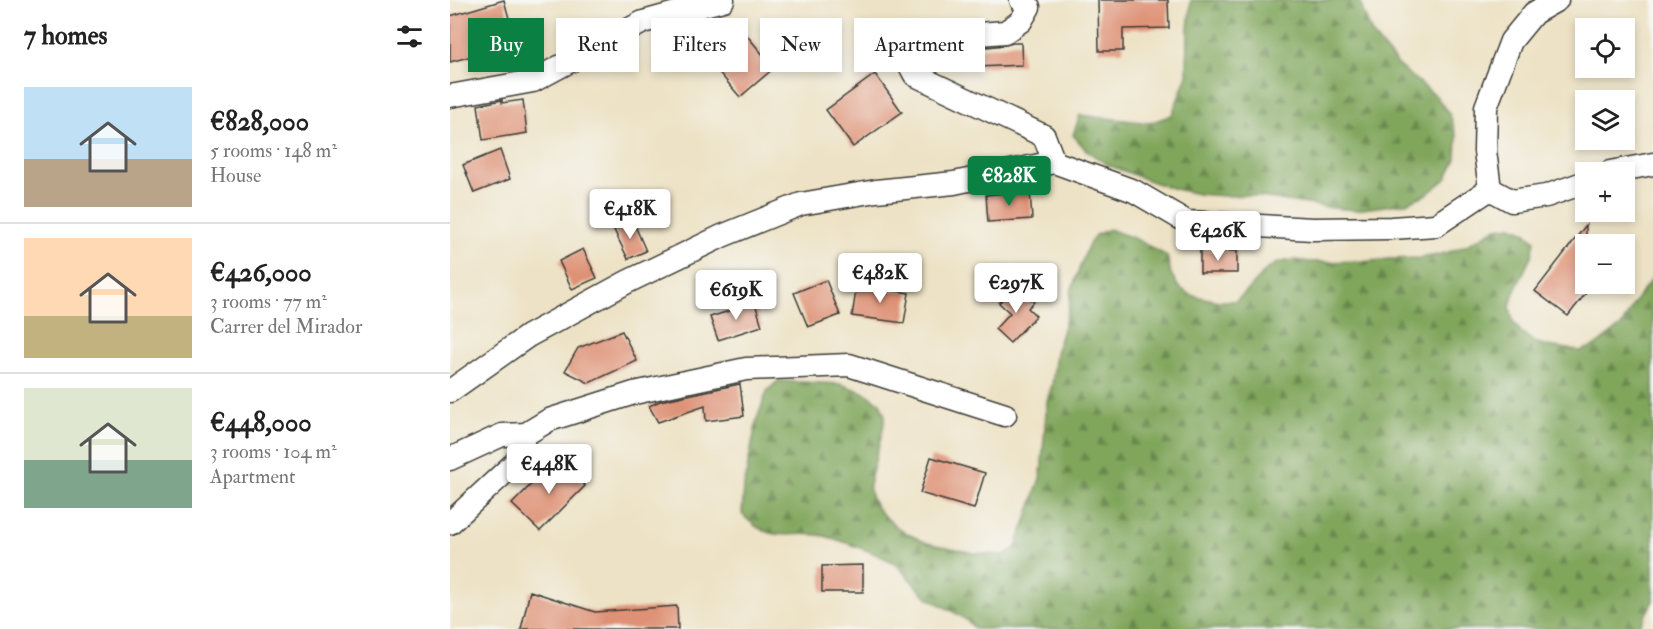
<!DOCTYPE html>
<meta charset="utf-8">
<style>
body{margin:0;font-family:"IM FELL Double Pica",serif;background:#f6f6f6;color:#222;height:100vh;display:flex;flex-direction:column;font-size:22px;white-space:nowrap}
*{box-sizing:border-box;margin:0}
p{font-size:20px;color:#767676}
.icon{flex:none;width:33px;height:33px;fill:none;stroke:currentColor;stroke-width:2;stroke-linecap:round;stroke-linejoin:round}
.map{position:relative;flex:1;overflow:hidden}
.drawer{display:flex;flex-direction:column;background:#fff;width:450px}
.drawer>*{flex:none}
.hud{position:absolute;left:18px;top:18px;width:570px;height:54px;display:flex;gap:12px}
.buttons{position:absolute;left:1125px;top:18px;display:grid;gap:12px}
.buttons a{display:grid;place-items:center;width:60px;height:60px;border-radius:0px;background:#fff;box-shadow:0 3px 9px #0003;font-size:30px}
.price{position:absolute;translate:-50% -51px;padding:0 14px;border-radius:6px;background:#fff;color:#222;font-size:20px;line-height:39px;filter:drop-shadow(0 2px 3px #0008)}
.price::after{content:'';position:absolute;left:50%;top:36px;width:18px;height:14px;margin-left:-9px;background:inherit;clip-path:polygon(0 0,100% 0,50% 100%)}
.price.on{background:#0b8043;color:#fff}
ul{padding:0;list-style:none}
li{display:flex;align-items:center;gap:18px;height:150px;padding:0 24px}
li+li{border-top:2px solid #e0e0e0}
li span{display:grid;place-items:center;flex:none;width:168px;height:120px;border-radius:0px;color:#555}
li>.icon{margin-inline-start:auto}
span .icon{width:72px;height:72px;fill:#fffc;stroke-width:1}
li b{font-size:26px}
h2{display:flex;justify-content:space-between;align-items:center;height:72px;padding:0 24px;font-size:26px}
.tag{padding:0 21px;border-radius:0px;background:#fff;box-shadow:0 3px 9px #0003;font-size:21px;line-height:54px}
.tag.on{background:#0b8043;color:#fff}
main{display:flex;flex:1;min-height:0}
.map>svg:first-child{display:block}
.forest{fill:url(#forest-firs);stroke:#4e613c;stroke-width:1.5}
.building{fill:#de9175}
.lines{fill:none;stroke-linecap:round;stroke-linejoin:round}
.minor-casing{stroke:#3b3a35;stroke-width:25}
.minor{stroke:#fff;stroke-width:22}
</style>
<main>
<section class="drawer">
<h2>7 homes<svg class="icon" aria-label="filters" viewBox="0 0 24 24"><path d="M4 7h16M4 17h16"/><circle cx="9" cy="7" r="2"/><circle cx="15" cy="17" r="2"/></svg></h2>
<ul>
<li><span style="background:linear-gradient(#bfe0f5 60%,#b9a48a 0)"><svg class="icon" aria-label="home" viewBox="0 0 24 24"><path d="M3 11l9-7 9 7M6 9v11h12V9"/></svg></span><div><b>€828,000</b><p>5 rooms · 148 m²</p><p>House</p></div></li>
<li><span style="background:linear-gradient(#ffd9b3 65%,#c2b280 0)"><svg class="icon" aria-label="home" viewBox="0 0 24 24"><path d="M3 11l9-7 9 7M6 9v11h12V9"/></svg></span><div><b>€426,000</b><p>3 rooms · 77 m²</p><p>Carrer del Mirador</p></div></li>
<li><span style="background:linear-gradient(#dfe7d0 60%,#7fa58c 0)"><svg class="icon" aria-label="home" viewBox="0 0 24 24"><path d="M3 11l9-7 9 7M6 9v11h12V9"/></svg></span><div><b>€448,000</b><p>3 rooms · 104 m²</p><p>Apartment</p></div></li>
</ul>
</section>
<div class="map">
<svg width="1203" height="629" viewBox="0 0 1203 629">
<defs>
<pattern id="forest-firs" width="22" height="20" patternUnits="userSpaceOnUse" patternTransform="scale(1.5)"><rect width="22" height="20" fill="#80a65c"/><path d="M5 1l3.5 6h-7zM16 11l3.5 6h-7z" fill="#68864b"/></pattern>
</defs>
<rect width="100%" height="100%" fill="#f6f6f2"/>
<filter id="ink" filterUnits="userSpaceOnUse"><feTurbulence type="fractalNoise" baseFrequency=".0167" numOctaves="2"/><feDisplacementMap in="SourceGraphic" scale="12" xChannelSelector="R" yChannelSelector="G"/><feConvolveMatrix kernelMatrix="1 2 1 2 8 2 1 2 1" color-interpolation-filters="sRGB"/></filter>
<filter id="wash" filterUnits="userSpaceOnUse"><feTurbulence type="fractalNoise" baseFrequency=".008" numOctaves="4" result="noise"/><feDisplacementMap in="SourceGraphic" scale="24" xChannelSelector="R" yChannelSelector="G"/><feGaussianBlur stdDeviation="1.35" result="paint"/><feColorMatrix in="noise" values="0 0 0 0 0 0 0 0 0 0 0 0 0 0 0 0 0 1.4 0 .05"/><feComposite in="paint" operator="in"/></filter>
<g filter="url(#wash)">
<rect width="100%" height="100%" fill="#ede2c5"/>
<!-- forest -->
<path class="forest" d="M 741,0 L 909,0 L 922,34 L 936,51 L 951,68 L 986,96 L 1000,115 L 1007,137 L 1006,159 L 996,179 L 977,194 L 956,203 L 906,210 L 883,208 L 798,195 L 775,196 L 748,194 L 725,189 L 703,182 L 658,165 L 637,151 L 623,135 L 630,115 L 700,123 L 722,115 L 737,75 L 738,29 Z
M 1061,226 L 1074,231 L 1085,241 L 1082,255 L 1063,295 L 1060,307 L 1063,322 L 1071,332 L 1084,342 L 1098,346 L 1130,351 L 1145,346 L 1172,325 L 1186,300 L 1203,277 L 1203,601 L 1188,629 L 525,629 C 514,614 493,608 479,598 C 466,589 458,576 447,565 C 437,557 388,539 374,536 C 338,529 323,547 292,514 L 294,485 L 307,419 L 317,391 L 328,381 L 391,384 L 417,394 L 430,403 L 435,415 L 433,429 L 419,485 L 422,500 L 430,512 L 450,530 L 477,543 L 524,553 L 554,555 L 565,548 L 577,518 L 591,475 L 597,401 L 602,385 L 606,353 L 619,308 L 621,291 L 626,278 L 637,248 L 645,235 L 659,229 L 686,239 L 717,256 L 721,274 L 728,286 L 740,295 L 768,301 L 785,301 L 797,291 L 818,268 L 830,262 L 845,260 L 861,262 L 922,261 L 939,259 L 970,258 L 988,255 L 1002,251 L 1019,244 L 1047,228 Z"/>
<g id="blocks">
<!-- building -->
<path class="building" d="M 54,0 L 66,44 L 0,62 L 0,16 Z
M 648,0 L 718,0 L 719,28 L 673,29 L 673,51 L 649,51 Z
M 284,20 L 324,68 L 290,97 L 250,50 Z
M 563,43 L 571,43 L 572,65 L 528,67 L 527,48 L 556,45 Z
M 425,74 L 452,112 L 403,147 L 376,110 Z
M 52,100 L 52,103 L 73,100 L 77,133 L 33,140 L 28,105 Z
M 50,150 L 60,179 L 24,193 L 13,165 Z
M 580,191 L 582,219 L 538,222 L 536,195 Z
M 183,221 L 196,251 L 178,259 L 164,230 Z
M 1136,225 L 1136,293 L 1118,316 L 1085,291 Z
M 133,249 L 147,278 L 122,289 L 109,261 Z
M 750,250 L 787,251 L 787,273 L 750,273 Z
M 376,280 L 390,315 L 358,327 L 344,293 Z
M 566,284 L 584,302 L 578,308 L 586,316 L 560,343 L 545,329 L 560,313 L 549,303 Z
M 407,285 L 459,293 L 454,323 L 402,316 Z
M 305,303 L 312,326 L 268,340 L 260,317 Z
M 172,331 L 187,361 L 139,383 L 115,371 L 128,348 Z
M 290,384 L 294,416 L 256,421 L 255,406 L 208,422 L 199,406 L 210,401 Z
M 481,457 L 535,473 L 524,509 L 470,493 Z
M 107,458 L 135,486 L 90,531 L 62,504 Z
M 413,565 L 413,592 L 372,592 L 372,566 Z
M 80,591 L 145,612 L 227,606 L 228,629 L 71,629 Z"/>
</g>
</g>
<g filter="url(#ink)">
<use href="#blocks" fill-opacity="0" stroke="#3b3a35" stroke-width="1.5"/>
<g class="lines">
<!-- minor casing -->
<g class="minor-casing">
<path id="minor" d="M 571,0 L 579,7 L 571,21 L 555,32 L 529,34 L 470,45 L 460,53 L 459,64 L 465,75 L 594,136 L 604,162
M 1107,0 L 1084,13 L 1061,41 L 1036,107 L 1035,151 L 1040,189 L 1062,201 L 1096,196 L 1136,182
M 0,96 L 83,81 L 193,22 L 273,0
M 604,162 L 684,191 L 737,222 L 863,229 L 941,228 L 986,225 L 1040,189
M 1160,172 L 1203,164
M 0,391 L 78,336 L 177,282 L 272,236 L 351,204 L 426,191 L 504,183 L 604,162
M 76,434 L 99,420 L 184,393 L 296,369 L 399,365 L 555,415
M 0,459 L 52,435 L 76,434
M 0,523 L 67,461 L 76,434"/>
</g>
<!-- minor -->
<use href="#minor" class="minor"/>
</g>
</g>
</svg>
<div class="buttons">
<a><svg class="icon" aria-label="locate" viewBox="0 0 24 24"><circle cx="12" cy="12" r="6"/><path d="M12 2v4M12 18v4M2 12h4M18 12h4"/></svg></a>
<a><svg class="icon" aria-label="layers" viewBox="0 0 24 24"><path d="M12 4l9 5-9 5-9-5zM3 14l9 5 9-5"/></svg></a>
<a>+</a>
<a>−</a>
</div>
<b class="price on" style="left:559px;top:207px">€828K</b>
<b class="price" style="left:180px;top:240px">€418K</b>
<b class="price" style="left:768px;top:262px">€426K</b>
<b class="price" style="left:430px;top:304px">€482K</b>
<b class="price" style="left:566px;top:314px">€297K</b>
<b class="price" style="left:286px;top:321px">€619K</b>
<b class="price" style="left:99px;top:495px">€448K</b>
<div class="hud">
<a class="tag on">Buy</a>
<a class="tag">Rent</a>
<a class="tag">Filters</a>
<a class="tag">New</a>
<a class="tag">Apartment</a>
</div>
</div>
</main>
